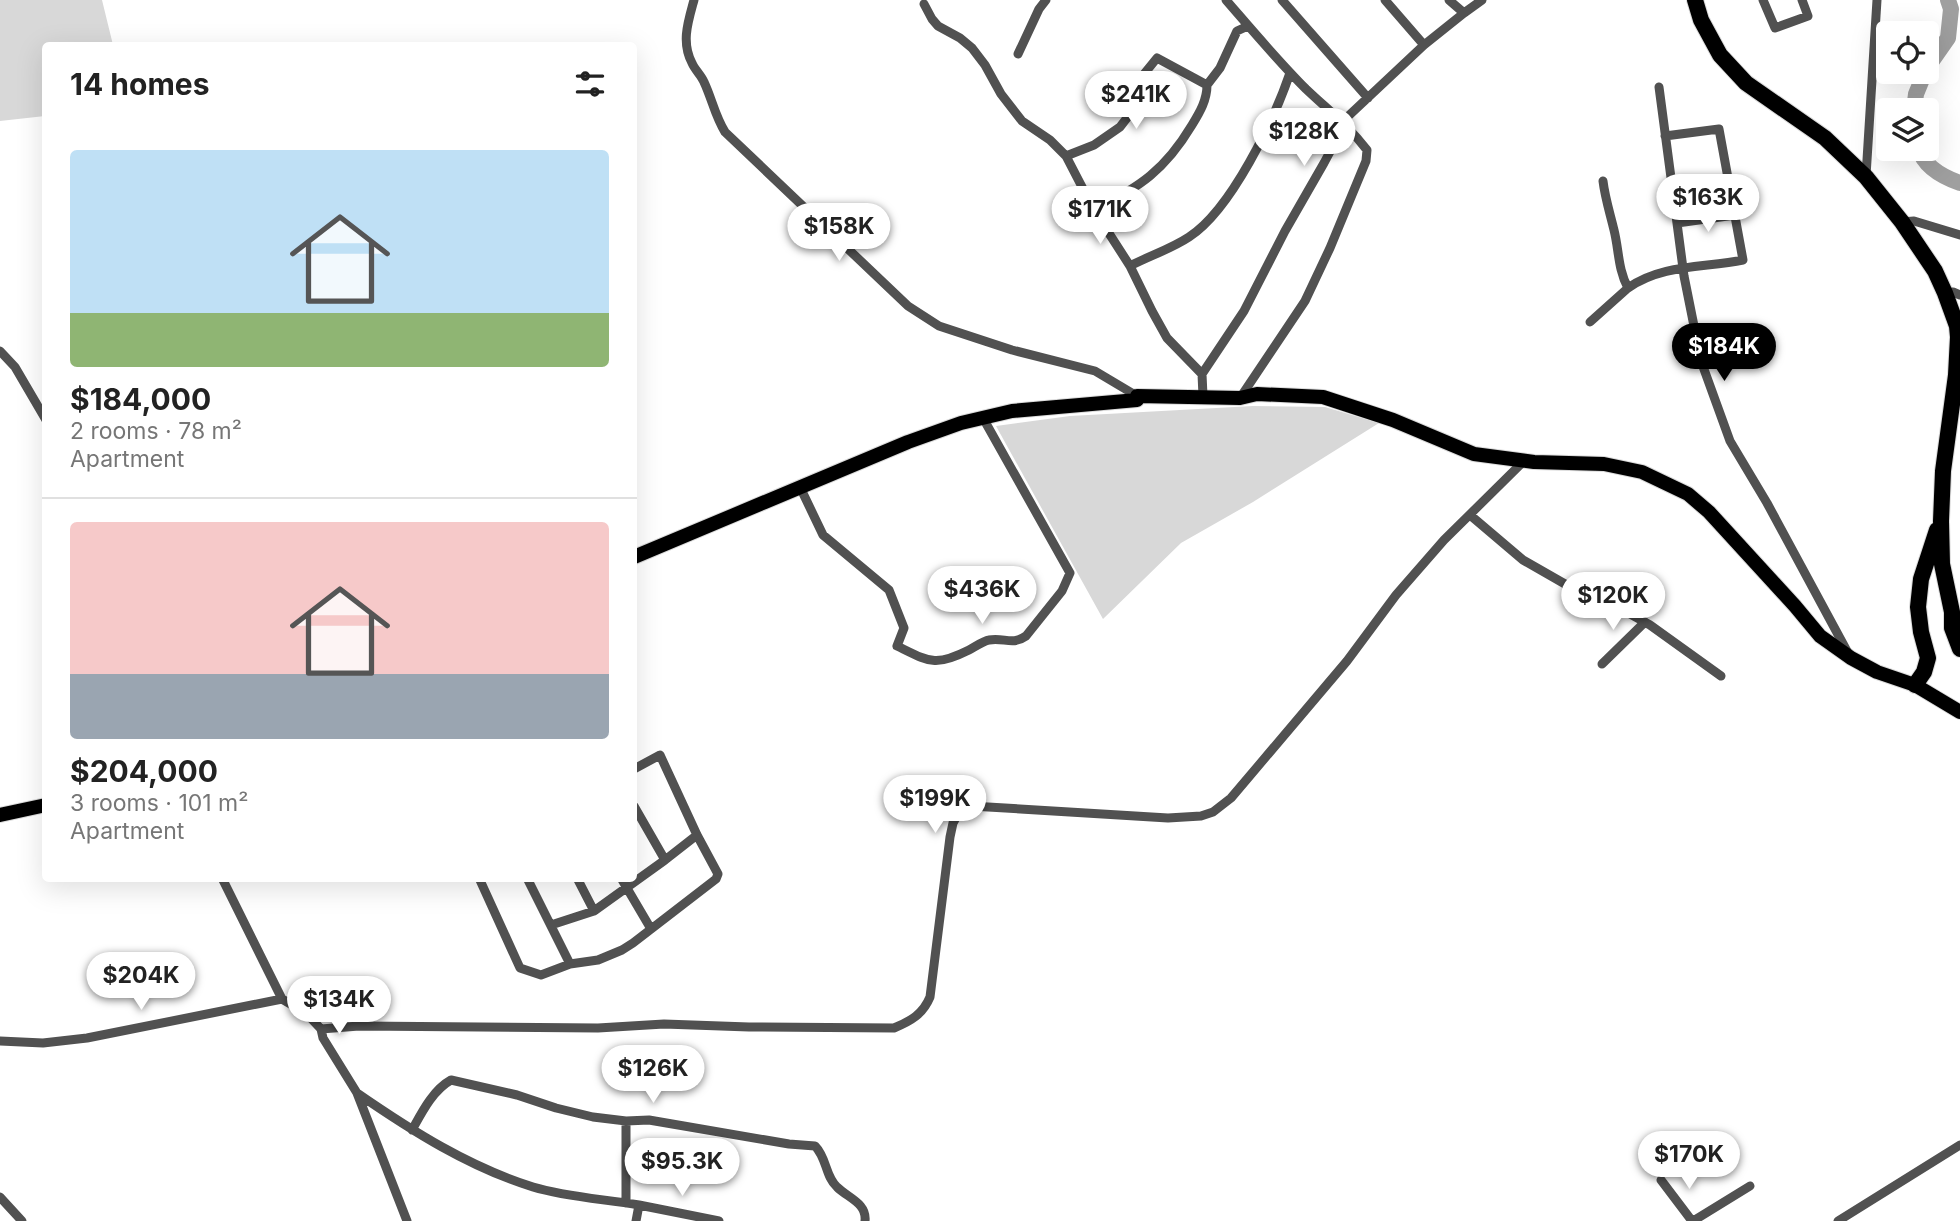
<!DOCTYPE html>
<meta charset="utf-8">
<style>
body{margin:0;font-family:Inter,sans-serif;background:#f6f6f6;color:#222;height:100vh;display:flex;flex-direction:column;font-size:26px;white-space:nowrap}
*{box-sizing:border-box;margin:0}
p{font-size:23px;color:#767676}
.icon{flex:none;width:38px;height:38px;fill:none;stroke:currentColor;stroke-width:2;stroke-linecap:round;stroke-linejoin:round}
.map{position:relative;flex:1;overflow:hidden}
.sheet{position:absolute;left:42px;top:42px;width:595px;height:840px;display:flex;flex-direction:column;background:#fff;border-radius:7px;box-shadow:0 7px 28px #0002}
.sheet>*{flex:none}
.buttons{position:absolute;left:1876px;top:21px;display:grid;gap:14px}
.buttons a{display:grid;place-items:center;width:63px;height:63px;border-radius:7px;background:#fff;box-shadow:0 7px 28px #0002;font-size:35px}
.price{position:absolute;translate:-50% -60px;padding:0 16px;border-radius:24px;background:#fff;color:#222;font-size:23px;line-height:46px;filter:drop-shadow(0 2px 4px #0008)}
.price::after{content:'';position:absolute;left:50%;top:42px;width:21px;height:16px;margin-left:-10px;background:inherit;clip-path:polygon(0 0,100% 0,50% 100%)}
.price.on{background:#000;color:#fff}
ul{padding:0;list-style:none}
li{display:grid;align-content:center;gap:14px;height:371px;padding:0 28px}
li+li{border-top:2px solid #e0e0e0}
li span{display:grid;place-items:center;height:217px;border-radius:7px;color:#555}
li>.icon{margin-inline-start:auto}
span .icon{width:126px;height:126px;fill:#fffc;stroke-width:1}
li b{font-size:30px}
h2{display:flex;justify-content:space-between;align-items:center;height:84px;padding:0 28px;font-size:30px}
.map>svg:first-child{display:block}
.green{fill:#d8d8d8}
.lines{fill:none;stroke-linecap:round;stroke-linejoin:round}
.river{stroke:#9f9f9f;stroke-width:16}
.primary-casing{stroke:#dbdbdb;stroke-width:16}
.highway-casing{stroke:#dbdbdb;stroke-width:18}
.street{stroke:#515151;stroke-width:9}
.primary{stroke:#000;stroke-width:14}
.highway{stroke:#000;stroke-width:16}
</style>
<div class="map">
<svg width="1960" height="1221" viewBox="0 0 1960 1221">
<rect width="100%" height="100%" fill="#fff"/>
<!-- green -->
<path class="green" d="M 0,0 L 102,0 L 113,45 L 46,46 L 45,116 L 0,121 Z
M 1253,406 L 1325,407 L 1379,423 L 1253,502 L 1181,543 L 1103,619 L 996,426 L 1070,416 Z"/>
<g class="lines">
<!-- river -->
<path class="river" d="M 1927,68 L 1948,38 L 1951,9 L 1948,0
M 1914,110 L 1916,94 L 1925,72
M 1919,149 C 1924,166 1943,177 1960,183"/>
<!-- primary casing -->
<g class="primary-casing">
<path id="primary" d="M 634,557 L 908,442 L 961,423 L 1012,411 L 1137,400 L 1137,396 L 1240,398 L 1257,394 L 1323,397 L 1393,420 L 1474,454 L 1534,462 L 1604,464 L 1642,472 L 1688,494 L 1709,512 L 1795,606 L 1820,636 L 1851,658 L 1877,672 L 1915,685 L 1960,712
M 0,815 L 46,805"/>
</g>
<!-- highway casing -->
<g class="highway-casing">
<path id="highway" d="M 1695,0 L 1701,20 L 1720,55 L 1746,83 L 1825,138 L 1866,177 L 1902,222 L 1935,271 L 1945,293 L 1957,326 L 1958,337 L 1956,375 L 1943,471 L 1941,521 L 1942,564 L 1952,612 L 1952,628 L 1960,649
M 1915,685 L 1924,672 L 1928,658 L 1921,632 L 1918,607 L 1921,579 L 1937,530"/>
</g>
<!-- street -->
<path class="street" d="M 694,0 C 688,22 681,42 692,63 C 695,70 701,75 704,82 C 712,99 715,116 725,132 L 908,306 L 939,326 L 1012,350 L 1095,371 L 1137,396
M 1226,0 C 1252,30 1278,61 1306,89 C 1328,110 1348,125 1367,150 L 1366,161 L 1330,248 L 1305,301 L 1240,398
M 1282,0 L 1368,98
M 1385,0 L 1424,45
M 1449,0 L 1464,13 L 1482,0
M 1763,0 L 1775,28 L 1808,16 L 1802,0
M 924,4 L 932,19 L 938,26 L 960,38 L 972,48 L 985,65 L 1001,94 L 1022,121 L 1050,140 L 1066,156
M 1018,54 L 1039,9 L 1046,0
M 1659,87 L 1684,276 L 1701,361 L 1730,441 L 1767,503 L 1848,653
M 1866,176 L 1877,0
M 1603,181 C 1605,198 1610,213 1614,230 C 1619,250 1618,270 1628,288 C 1662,264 1704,268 1743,260 L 1719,129 L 1665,136
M 1094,210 C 1140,187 1165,170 1192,125 C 1200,112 1207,100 1207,85 L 1220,68 L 1237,31 L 1248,26
M 1902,222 L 1914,221 L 1960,235
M 1677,223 L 1735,215
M 1130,266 L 1094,210 L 1066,156 L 1094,145 L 1120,127 L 1130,114 L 1144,74 L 1157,58 L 1207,85
M 1945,293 L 1953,292 L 1960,295
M 1590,322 L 1628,288
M 0,351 L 15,367 L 46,420
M 1202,374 L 1167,338 L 1152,311 L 1130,266 C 1149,256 1171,249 1189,237 C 1231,210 1274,120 1290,73
M 1203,396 L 1202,374 L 1244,311 L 1285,231 L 1324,163 L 1340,133 L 1343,121 L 1424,45 L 1464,13
M 800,487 L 823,535 L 889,590 L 904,628 L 897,646 C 930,662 935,667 969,650 C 975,647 983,641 989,640 C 1004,637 1012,646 1026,636 L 1062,591 L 1070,573 L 983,418
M 1470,515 L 1523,560 L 1565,584 L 1616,606 L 1650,625 L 1721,676
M 1602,664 L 1645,622
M 634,806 L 665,860
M 222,878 L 282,999 L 306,1013 L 321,1029 L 323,1038 L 357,1093 L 407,1221
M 479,878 L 520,968 L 541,975 L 570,964 L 598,960 L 622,950 L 633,943 L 716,879 L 718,874 L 697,835 L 660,755 L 634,769
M 527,878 L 570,964
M 577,878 L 594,911
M 621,878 L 651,929
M 551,925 L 594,911 L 665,860 L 697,835
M 321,1029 L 359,1026 L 598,1028 L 664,1024 L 749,1027 L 894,1028 C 911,1021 923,1014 930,997 L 950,837 L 953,823 L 960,810 L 971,806 L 1168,818 L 1201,816 L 1213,812 L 1231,798 L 1347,661 L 1396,595 L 1444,540 L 1524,461
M 0,1041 L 43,1043 L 87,1038 L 282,999
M 357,1093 C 412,1131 469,1167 533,1187 C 566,1197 604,1199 639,1205 L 636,1221
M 626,1121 L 626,1203
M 412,1130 C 422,1112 433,1090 451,1080 L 517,1095 L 556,1108 L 593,1117 L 626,1121 L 649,1120 L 789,1144 L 815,1146 C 827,1158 825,1176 837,1187 C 848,1198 867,1203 865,1221
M 1661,1180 L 1692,1221
M 0,1197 L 22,1221
M 639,1205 L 719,1221
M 1693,1221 L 1750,1186
M 1838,1221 L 1960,1145"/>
<!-- primary -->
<use href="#primary" class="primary"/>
<!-- highway -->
<use href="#highway" class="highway"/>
</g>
</svg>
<div class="buttons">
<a><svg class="icon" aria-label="locate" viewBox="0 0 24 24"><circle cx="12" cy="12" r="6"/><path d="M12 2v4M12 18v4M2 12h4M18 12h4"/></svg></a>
<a><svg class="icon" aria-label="layers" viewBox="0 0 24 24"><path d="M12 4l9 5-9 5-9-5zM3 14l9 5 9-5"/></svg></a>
</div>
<b class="price" style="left:1136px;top:131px">$241K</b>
<b class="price" style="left:1304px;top:168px">$128K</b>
<b class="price" style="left:1708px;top:234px">$163K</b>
<b class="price" style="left:1100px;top:246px">$171K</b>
<b class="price" style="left:839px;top:263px">$158K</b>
<b class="price on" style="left:1724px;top:383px">$184K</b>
<b class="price" style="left:982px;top:626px">$436K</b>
<b class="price" style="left:1613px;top:632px">$120K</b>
<b class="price" style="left:935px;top:835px">$199K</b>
<b class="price" style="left:141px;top:1012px">$204K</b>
<b class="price" style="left:339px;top:1036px">$134K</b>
<b class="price" style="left:653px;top:1105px">$126K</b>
<b class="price" style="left:1689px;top:1191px">$170K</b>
<b class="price" style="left:682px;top:1198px">$95.3K</b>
<section class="sheet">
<h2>14 homes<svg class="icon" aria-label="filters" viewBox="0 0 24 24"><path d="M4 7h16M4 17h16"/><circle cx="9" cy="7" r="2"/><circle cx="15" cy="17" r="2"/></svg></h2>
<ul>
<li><span style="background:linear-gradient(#bfe0f5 75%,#8fb573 0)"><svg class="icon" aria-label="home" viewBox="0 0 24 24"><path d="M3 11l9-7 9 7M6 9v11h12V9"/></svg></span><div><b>$184,000</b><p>2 rooms · 78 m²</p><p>Apartment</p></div></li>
<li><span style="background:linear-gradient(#f6c9c9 70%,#9aa5b1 0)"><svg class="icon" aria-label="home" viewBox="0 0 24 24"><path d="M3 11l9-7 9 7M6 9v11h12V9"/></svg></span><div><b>$204,000</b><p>3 rooms · 101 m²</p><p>Apartment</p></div></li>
</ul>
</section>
</div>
